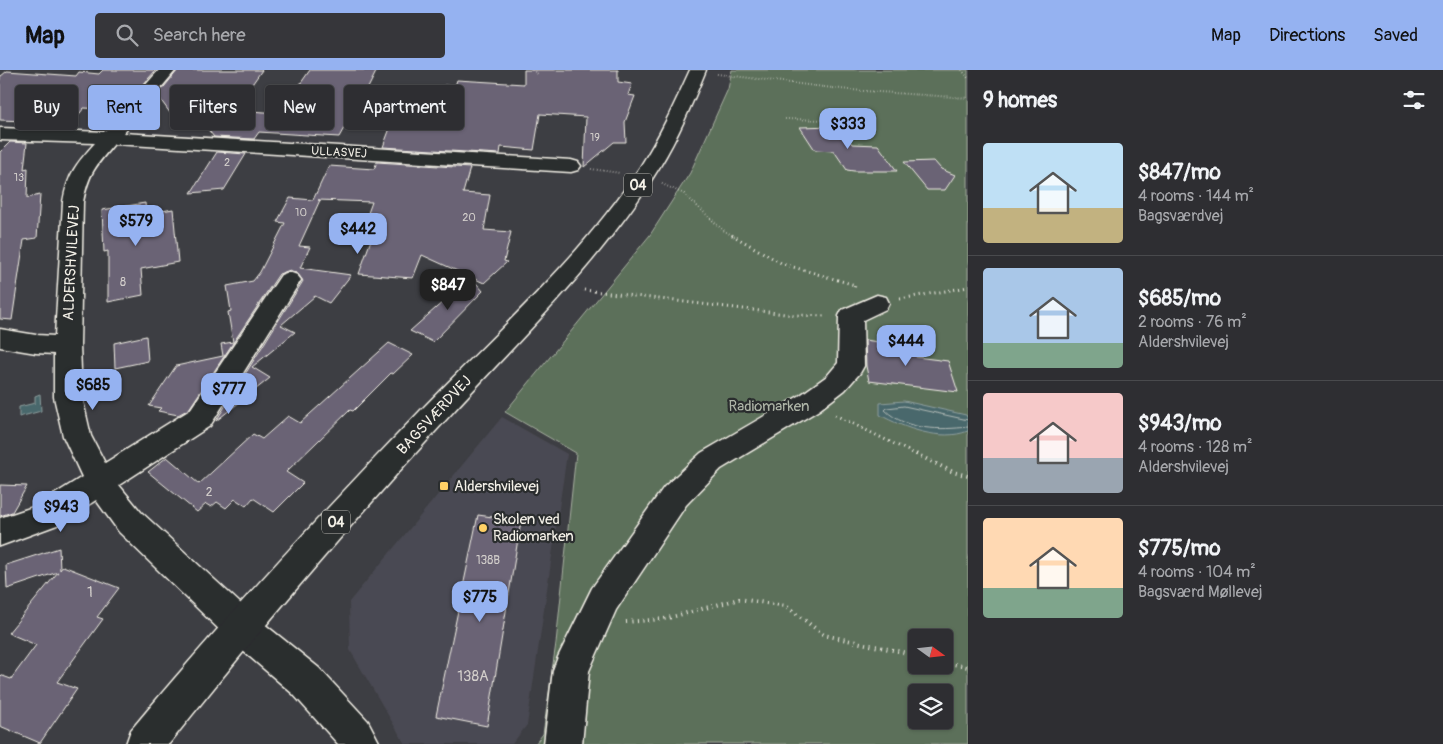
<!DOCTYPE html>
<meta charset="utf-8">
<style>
body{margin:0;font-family:Pangolin,sans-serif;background:#36363a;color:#f1f3f6;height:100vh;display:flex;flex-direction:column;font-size:19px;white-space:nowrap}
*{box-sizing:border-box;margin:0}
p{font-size:16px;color:#a7a8ac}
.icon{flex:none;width:28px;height:28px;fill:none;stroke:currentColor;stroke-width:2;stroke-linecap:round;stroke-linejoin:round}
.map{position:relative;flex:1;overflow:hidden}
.panel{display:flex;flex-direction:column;background:#2e2e32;width:475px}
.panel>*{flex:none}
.guide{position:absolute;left:15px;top:15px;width:475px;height:45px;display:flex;gap:10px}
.needle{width:32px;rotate:105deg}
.buttons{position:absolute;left:908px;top:559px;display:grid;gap:10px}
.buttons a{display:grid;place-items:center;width:45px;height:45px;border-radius:5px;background:#2e2e32;box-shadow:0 1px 4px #0004,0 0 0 1px #494a4d;font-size:25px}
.price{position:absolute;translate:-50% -42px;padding:0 11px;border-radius:10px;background:#95b2f1;color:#111;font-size:16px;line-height:32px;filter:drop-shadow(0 1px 2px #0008)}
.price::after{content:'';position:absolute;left:50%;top:30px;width:15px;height:11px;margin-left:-8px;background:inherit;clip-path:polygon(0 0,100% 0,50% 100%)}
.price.on{background:#222;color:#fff}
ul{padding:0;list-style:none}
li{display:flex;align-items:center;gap:15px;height:125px;padding:0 15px}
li+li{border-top:1px solid #494a4d}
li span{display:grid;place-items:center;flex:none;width:140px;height:100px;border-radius:5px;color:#555}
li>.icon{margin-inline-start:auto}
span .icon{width:60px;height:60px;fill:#fffc;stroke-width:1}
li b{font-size:21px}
h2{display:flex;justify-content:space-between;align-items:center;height:60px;padding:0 15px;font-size:21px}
.tag{padding:0 18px;border-radius:5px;background:#2e2e32;box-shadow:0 1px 4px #0004,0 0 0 1px #494a4d;font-size:18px;line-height:45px}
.tag.on{background:#95b2f1;color:#111}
header{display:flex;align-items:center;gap:30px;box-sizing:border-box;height:70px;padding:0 25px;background:#95b2f1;color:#111}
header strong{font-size:24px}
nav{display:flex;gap:28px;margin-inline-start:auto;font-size:18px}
.search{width:350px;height:45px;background:#36363a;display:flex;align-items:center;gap:12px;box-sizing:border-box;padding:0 18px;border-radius:5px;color:#a7a8ac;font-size:19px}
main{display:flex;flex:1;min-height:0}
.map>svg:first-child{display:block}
.built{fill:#4a4952}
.green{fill:#5b6f5a;stroke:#a8b0a1;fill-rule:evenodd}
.water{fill:#4a686c;stroke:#8e9f9e}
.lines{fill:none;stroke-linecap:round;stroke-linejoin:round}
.shore{stroke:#b0bab6;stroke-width:1}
.building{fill:#6a6475;stroke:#f4f1e8}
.street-casing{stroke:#f4f1e8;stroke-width:3}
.primary-casing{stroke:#f4f1e8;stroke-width:3}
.path-far2{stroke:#f4f1e8;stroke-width:2;stroke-dasharray:0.5 2.5;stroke-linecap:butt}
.path-far1{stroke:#f4f1e8;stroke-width:3;stroke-dasharray:1 4;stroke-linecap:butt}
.path{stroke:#f4f1e8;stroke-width:4;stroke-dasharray:1 4.5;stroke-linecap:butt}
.street{fill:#2a2d2e;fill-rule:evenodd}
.primary{fill:#2a2d2e;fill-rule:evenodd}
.poi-dot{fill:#ffd166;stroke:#2a2d2e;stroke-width:2}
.labels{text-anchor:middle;stroke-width:4.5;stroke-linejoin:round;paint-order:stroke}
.far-number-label{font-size:11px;fill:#d2cecb}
.far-street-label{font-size:12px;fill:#f4f1e8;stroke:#2a2d2e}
.number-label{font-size:12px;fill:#d2cecb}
.shield{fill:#2a2d2e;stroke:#b7b6b0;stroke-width:1}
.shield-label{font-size:14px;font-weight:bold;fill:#f4f1e8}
.street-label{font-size:15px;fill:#f4f1e8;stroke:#2a2d2e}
.park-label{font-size:15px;fill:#afb6a8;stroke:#2a2d2e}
.poi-label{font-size:15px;fill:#f4f1e8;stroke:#2a2d2e;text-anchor:start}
.near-number-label{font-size:15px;fill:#d2cecb}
</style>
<header>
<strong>Map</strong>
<div class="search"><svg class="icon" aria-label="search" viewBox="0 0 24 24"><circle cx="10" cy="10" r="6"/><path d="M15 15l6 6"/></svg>Search here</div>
<nav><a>Map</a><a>Directions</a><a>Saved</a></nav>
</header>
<main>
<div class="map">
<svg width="968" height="674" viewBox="0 0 968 674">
<rect width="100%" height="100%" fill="#3d3e43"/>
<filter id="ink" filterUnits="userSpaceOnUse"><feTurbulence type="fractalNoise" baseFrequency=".02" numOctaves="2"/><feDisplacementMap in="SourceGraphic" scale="10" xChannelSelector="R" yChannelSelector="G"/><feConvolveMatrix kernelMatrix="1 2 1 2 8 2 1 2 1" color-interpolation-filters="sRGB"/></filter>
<g filter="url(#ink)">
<!-- built -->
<path class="built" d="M 502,347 L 567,384 L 527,655 L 512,674 L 405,674 L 350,580 L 349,532 Z"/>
<!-- green -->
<path class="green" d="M 732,0 L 968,0 L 968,674 L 535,674 L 543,664 L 556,573 L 576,383 L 505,342 L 650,165 L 690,103 L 728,19 ZM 916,568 L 944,568 L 944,595 L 916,595 ZM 916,622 L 944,622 L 944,650 L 916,650 Z"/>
<!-- water -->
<path class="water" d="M 40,324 L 41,341 L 19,347 L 19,337 L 35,333 L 35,326 Z
M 904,331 L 966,345 L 968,349 L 968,361 C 941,372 904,358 880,345 L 880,333 Z"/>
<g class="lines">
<!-- shore -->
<path class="shore" d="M 968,350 L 904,336 L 887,338 L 885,340 C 907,361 940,360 968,357"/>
</g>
<!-- building -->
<path class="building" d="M 103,0 L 156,0 L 133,26 L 118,25 L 105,39 L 84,38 L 72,53 L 0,50 L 0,7 L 7,1 L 76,6 L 79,2 L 99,4 Z
M 178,0 L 262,0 L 234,40 L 280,43 L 310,0 L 377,0 L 348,58 L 344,58 L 339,67 L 259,62 L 254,69 L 214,67 L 202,52 L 181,58 L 160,29 L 155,28 Z
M 524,0 L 618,0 L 618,12 L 632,14 L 628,25 L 635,26 L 625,52 L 626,72 L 614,72 L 584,97 L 586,47 L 540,44 L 534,80 L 501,77 L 500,84 L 383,77 L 405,18 L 442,21 L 444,15 L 455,16 L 457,10 L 524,14 Z
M 834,56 L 840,57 L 852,74 L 878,75 L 897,101 L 854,101 L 847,100 L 834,81 L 815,80 L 800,57 Z
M 10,72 L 27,73 L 24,99 L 28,98 L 27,128 L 40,125 L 37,168 L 24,170 L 12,250 L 0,249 L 0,82 Z
M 217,82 L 246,84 L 224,120 L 191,123 Z
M 934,91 L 941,99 L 955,105 L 945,120 L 927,120 L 904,92 Z
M 377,92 L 470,98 L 463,123 L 490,125 L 484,160 L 511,162 L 504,191 L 507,192 L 484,213 L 422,185 L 413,208 L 359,204 L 380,144 L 368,143 L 372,132 L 318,130 L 320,130 L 299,176 L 310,177 L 300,198 L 351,205 L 329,233 L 315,226 L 281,255 L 295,262 L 252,297 L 270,308 L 216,351 L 303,211 L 298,204 L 290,200 L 279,204 L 189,339 L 178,345 L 158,341 L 161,338 L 149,336 L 176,296 L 223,286 L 221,274 L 233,272 L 228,242 L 231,241 L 227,216 L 253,211 L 260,202 L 285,153 L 277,152 L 290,128 L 313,130 L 329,96 L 374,99 Z
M 145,133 L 146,144 L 173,139 L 178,192 L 141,199 L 143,225 L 108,232 L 108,181 L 104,182 L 102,140 Z
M 471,207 L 483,221 L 433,272 L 410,261 Z
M 146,266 L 148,291 L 115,298 L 114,273 Z
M 877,268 L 911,272 L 916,287 L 948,291 L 958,322 L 869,311 L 866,296 L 865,270 L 878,272 Z
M 389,273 L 413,285 L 393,304 L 391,303 L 353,341 L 350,340 L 286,402 L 303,413 L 274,442 L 253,428 L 246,436 L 235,429 L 226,438 L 217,432 L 211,437 L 206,434 L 197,442 L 148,402 L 167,387 L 199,414 L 253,364 L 262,369 L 288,346 L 300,353 Z
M 0,415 L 27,416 L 12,442 L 0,446 Z
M 478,445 L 521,451 L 487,656 L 436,646 Z
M 59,478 L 60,500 L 63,496 L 119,518 L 97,547 L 103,549 L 57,612 L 77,619 L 40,673 L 0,656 L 0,605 L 11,609 L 36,575 L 8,563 L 58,502 L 7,519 L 6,495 Z"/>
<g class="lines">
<!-- street casing -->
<g class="street-casing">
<path id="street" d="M 159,0 L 176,0 L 123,63 L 571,90 L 578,92 L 581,96 L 578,100 L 571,102 L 114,74 C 95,97 89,102 83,132 L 80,275 L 82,327 L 91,366 L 105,393 L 190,340 L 281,205 L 289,202 L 297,205 L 301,210 L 210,356 L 119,415 L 141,442 L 253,545 L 319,598 L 368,651 L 380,674 L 338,674 L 293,624 L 229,569 L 119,462 L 96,430 L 57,455 L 0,476 L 0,448 L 36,436 L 82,407 L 63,366 L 54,327 L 54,284 L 36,283 L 0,277 L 0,259 L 36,265 L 55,266 L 63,132 C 68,104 76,94 95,73 L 0,70 L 0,58 L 104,62 Z
M 877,225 L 886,227 L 889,233 L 886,239 L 863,250 L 864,296 L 860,303 L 845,320 L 819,340 L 721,399 L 686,435 L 616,540 L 589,601 L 582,674 L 544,674 L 553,600 L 558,587 L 592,518 L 664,417 L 701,383 L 799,326 L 827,306 L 838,293 L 839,246 L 842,240 Z"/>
</g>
<!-- primary casing -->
<g class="primary-casing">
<path id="primary" d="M 690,0 L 706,0 C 692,34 678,67 659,98 C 601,193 517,271 443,353 C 348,457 256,564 169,674 L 126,674 L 131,660 C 223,549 321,444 421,340 C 496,262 581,188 640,97 C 660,66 675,33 690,0 Z"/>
</g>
<!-- path-far2 -->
<path class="path-far2" d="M 532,0 L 538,4
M 962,0 L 968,8
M 717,4 L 849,20 L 968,28
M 785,49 L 829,50
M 591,99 L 620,103
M 662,114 L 684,124 L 723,160 L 735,167"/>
<!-- path-far1 -->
<path class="path-far1" d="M 732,165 L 783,194 L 855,215 L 854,220
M 584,220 L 794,245 L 827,246
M 900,229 L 968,217
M 835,345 L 919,386"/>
<!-- path -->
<path class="path" d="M 916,384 L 953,402 L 968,406
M 626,552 L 664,549 L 739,529 L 786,536 L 824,565 L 916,585
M 944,592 L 968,597"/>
<!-- street -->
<use href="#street" class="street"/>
<!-- primary -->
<use href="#primary" class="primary"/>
</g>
</g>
<!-- markers -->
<g class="poi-dot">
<rect x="439" y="411" width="10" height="10" rx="2.5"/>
<circle cx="483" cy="458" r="5"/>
</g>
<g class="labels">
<!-- far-number labels -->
<g class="far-number-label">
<text x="595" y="71">19</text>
<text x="227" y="96">2</text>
<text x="19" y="111">13</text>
<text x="301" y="146">10</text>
<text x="469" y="151">20</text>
</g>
<!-- far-street labels -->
<g class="far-street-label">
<text transform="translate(339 82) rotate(3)" y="4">ULLASVEJ</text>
</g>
<!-- number labels -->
<g class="number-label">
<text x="123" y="216">8</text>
<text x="209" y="426">2</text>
<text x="488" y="494">138B</text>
</g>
<!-- shield labels -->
<g class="shield">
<rect x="624" y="103.5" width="28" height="23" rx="4"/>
<rect x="322" y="440.5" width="28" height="23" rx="4"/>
</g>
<g class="shield-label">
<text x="638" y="120">O4</text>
<text x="336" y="457">O4</text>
</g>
<!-- street labels -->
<g class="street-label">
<text transform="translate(71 193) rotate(-87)" y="5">ALDERSHVILEVEJ</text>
<text transform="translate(434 345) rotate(-47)" y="5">BAGSVÆRDVEJ</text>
</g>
<!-- park labels -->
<g class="park-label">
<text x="769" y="341">Radiomarken</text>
</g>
<!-- poi labels -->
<g class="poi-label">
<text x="454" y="421">Aldershvilevej</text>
<text x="493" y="454">Skolen ved<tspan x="493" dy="17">Radiomarken</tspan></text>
</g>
<!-- near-number labels -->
<g class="near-number-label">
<text x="90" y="527">1</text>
<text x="473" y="611">138A</text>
</g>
</g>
</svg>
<div class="buttons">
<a><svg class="needle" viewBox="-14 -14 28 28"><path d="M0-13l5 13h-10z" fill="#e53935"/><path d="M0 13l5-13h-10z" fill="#a7a8ac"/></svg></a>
<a><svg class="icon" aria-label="layers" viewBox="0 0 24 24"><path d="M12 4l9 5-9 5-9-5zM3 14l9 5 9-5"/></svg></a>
</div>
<b class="price" style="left:848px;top:80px">$333</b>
<b class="price" style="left:136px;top:177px">$579</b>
<b class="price" style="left:358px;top:185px">$442</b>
<b class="price on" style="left:448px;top:241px">$847</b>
<b class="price" style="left:906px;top:297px">$444</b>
<b class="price" style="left:93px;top:341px">$685</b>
<b class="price" style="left:229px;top:345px">$777</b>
<b class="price" style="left:61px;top:463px">$943</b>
<b class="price" style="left:480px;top:553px">$775</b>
<div class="guide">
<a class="tag">Buy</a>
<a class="tag on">Rent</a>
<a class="tag">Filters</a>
<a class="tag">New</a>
<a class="tag">Apartment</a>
</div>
</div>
<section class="panel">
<h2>9 homes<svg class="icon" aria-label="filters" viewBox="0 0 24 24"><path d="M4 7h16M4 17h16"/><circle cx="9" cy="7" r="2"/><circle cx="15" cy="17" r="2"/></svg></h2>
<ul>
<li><span style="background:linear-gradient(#bfe0f5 65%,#c2b280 0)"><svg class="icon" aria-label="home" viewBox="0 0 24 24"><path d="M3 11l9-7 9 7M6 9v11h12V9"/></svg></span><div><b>$847/mo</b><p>4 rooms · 144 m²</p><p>Bagsværdvej</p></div></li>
<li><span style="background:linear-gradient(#a9c7e8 75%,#7fa58c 0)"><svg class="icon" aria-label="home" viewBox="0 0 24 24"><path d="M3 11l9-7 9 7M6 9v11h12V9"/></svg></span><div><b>$685/mo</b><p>2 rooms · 76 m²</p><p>Aldershvilevej</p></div></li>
<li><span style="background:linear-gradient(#f6c9c9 65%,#9aa5b1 0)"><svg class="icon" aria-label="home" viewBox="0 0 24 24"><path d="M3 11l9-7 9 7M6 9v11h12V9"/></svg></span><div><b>$943/mo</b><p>4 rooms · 128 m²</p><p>Aldershvilevej</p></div></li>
<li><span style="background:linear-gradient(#ffd9b3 70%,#7fa58c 0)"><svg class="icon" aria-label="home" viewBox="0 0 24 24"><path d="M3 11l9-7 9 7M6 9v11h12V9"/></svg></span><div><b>$775/mo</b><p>4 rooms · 104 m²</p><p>Bagsværd Møllevej</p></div></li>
</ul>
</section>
</main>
